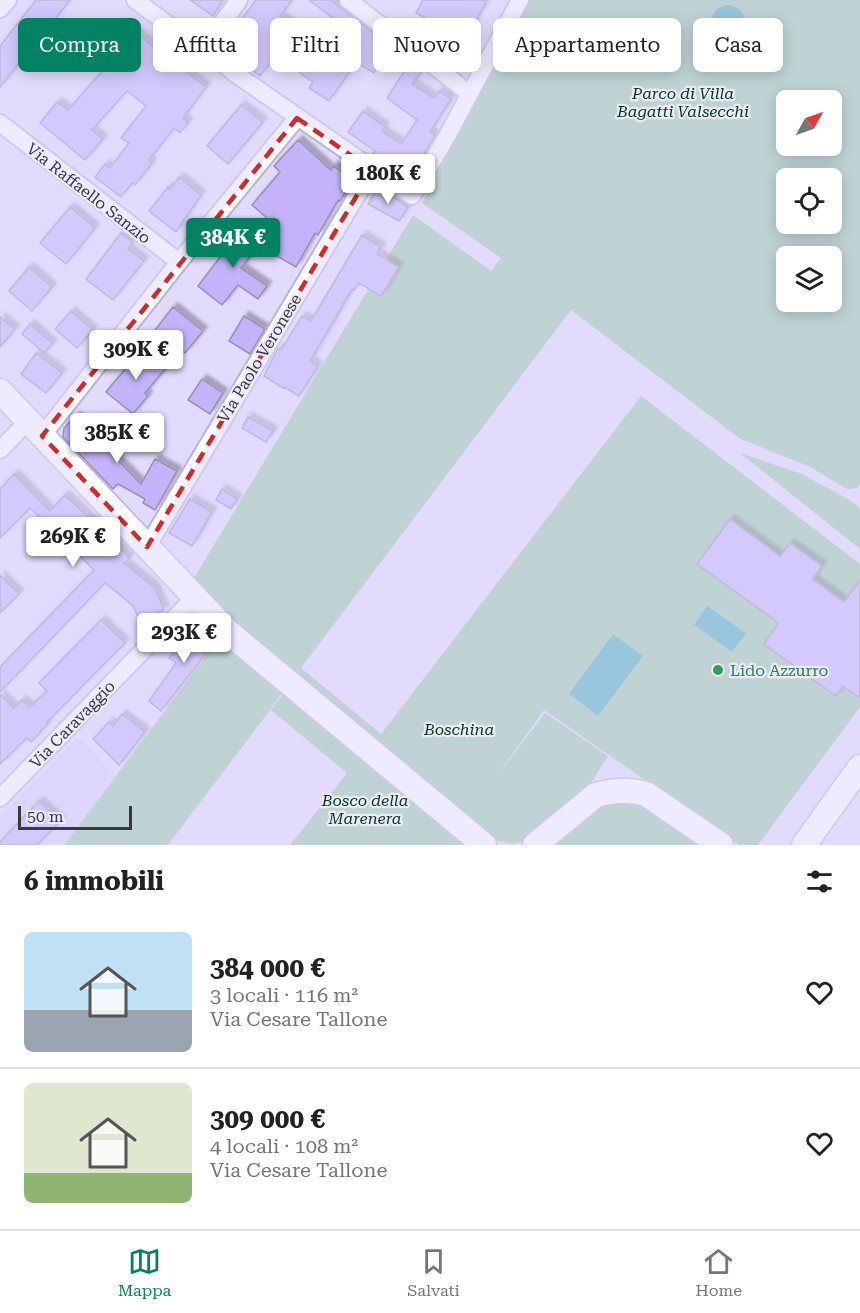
<!DOCTYPE html>
<html lang="it">
<meta charset="utf-8">
<style>
body{margin:0;font-family:"Roboto Serif",serif;background:#f6f6f6;color:#222;height:100vh;display:flex;flex-direction:column;font-size:22px;white-space:nowrap}
*{box-sizing:border-box;margin:0}
p{font-size:20px;color:#767676}
.icon{flex:none;width:33px;height:33px;fill:none;stroke:currentColor;stroke-width:2;stroke-linecap:round;stroke-linejoin:round}
.map{position:relative;height:845px;overflow:hidden}
.details{display:flex;flex-direction:column;background:#fff;flex:1}
.details>*{flex:none}
.guide{position:absolute;left:18px;top:18px;width:825px;height:54px;display:flex;gap:12px}
.needle{width:39px;rotate:50deg}
.controls{position:absolute;left:776px;top:90px;display:grid;gap:12px}
.controls a{display:grid;place-items:center;width:66px;height:66px;border-radius:9px;background:#fff;box-shadow:0 3px 15px #0003;font-size:30px}
.scale{position:absolute;left:18px;bottom:15px;width:114px;box-sizing:border-box;padding-left:6px;border:3px solid #393744;border-top:0;font-size:16px;line-height:21px;white-space:nowrap;color:#393744;-webkit-text-stroke:4px #eeebf9;paint-order:stroke}
.price{position:absolute;translate:-50% -51px;padding:0 14px;border-radius:6px;background:#fff;color:#222;font-size:20px;line-height:39px;filter:drop-shadow(0 2px 3px #0008)}
.price::after{content:'';position:absolute;left:50%;top:36px;width:18px;height:14px;margin-left:-9px;background:inherit;clip-path:polygon(0 0,100% 0,50% 100%)}
.price.on{background:#008263;color:#fff}
ul{padding:0;list-style:none}
li{display:flex;align-items:center;gap:18px;height:150px;padding:0 24px}
li+li{border-top:2px solid #e0e0e0}
li span{display:grid;place-items:center;flex:none;width:168px;height:120px;border-radius:9px;color:#555}
li>.icon{margin-inline-start:auto}
span .icon{width:72px;height:72px;fill:#fffc;stroke-width:1}
li b{font-size:26px}
h2{display:flex;justify-content:space-between;align-items:center;height:72px;padding:0 24px;font-size:26px}
.tag{padding:0 21px;border-radius:9px;background:#fff;box-shadow:0 3px 15px #0003;font-size:21px;line-height:54px}
.tag.on{background:#008263;color:#fff}
.menu{display:flex;justify-content:space-around;align-items:center;height:84px;border-top:2px solid #e0e0e0;background:#fff;font-size:16px;color:#767676}
.menu a{display:grid;justify-items:center;gap:3px}
.menu .on{color:#008263}
.map>svg:first-child{display:block}
.built{fill:#d8cff9}
.green{fill:#95c9a5;fill-rule:evenodd}
.water{fill:#3fb0b5}
.building{fill:#c4b3fa;stroke:#9790b1;stroke-width:1.5;filter:url(#shadow)}
.lines{fill:none;stroke-linecap:round;stroke-linejoin:round}
.street-casing{stroke:#bab3d5;stroke-width:20}
.secondary-casing{stroke:#bab3d5;stroke-width:27}
.street{stroke:#fff;stroke-width:16}
.secondary{stroke:#fff;stroke-width:24}
.marked{fill:none;stroke:#d62828;stroke-width:4.5;stroke-dasharray:12 8;stroke-linejoin:round}
.leisure-dot{fill:#2e9e5b;stroke:#eeebf9;stroke-width:2}
.labels{text-anchor:middle;stroke-width:4.5;stroke-linejoin:round;paint-order:stroke}
.park-label{font-size:16px;font-style:italic;fill:#003a1c;stroke:#eeebf9}
.street-label{font-size:16px;fill:#393744;stroke:#eeebf9}
.leisure-label{font-size:16px;fill:#27864d;stroke:#eeebf9;text-anchor:start}
</style>
<div class="map">
<svg width="860" height="845" viewBox="0 0 860 845">
<defs>
<filter id="shadow"><feDropShadow dx="4.5" dy="-4.5" stdDeviation="1.5" flood-color="#0004"/></filter>
</defs>
<rect width="100%" height="100%" fill="#e2dbfe"/>
<!-- built -->
<path class="built" d="M 78,737 L 115,776 L 63,845 L 0,845 L 0,817 Z"/>
<!-- green -->
<path class="green" d="M 530,0 L 860,0 L 860,484 L 857,488 L 847,489 L 810,467 L 739,438 L 571,310 L 301,668 L 381,734 L 641,396 L 860,564 L 860,707 L 758,845 L 739,845 L 544,710 L 494,780 L 545,713 L 608,756 L 589,786 L 526,841 L 513,844 L 493,840 L 293,679 L 191,583 L 413,215 L 491,271 L 501,258 L 422,203 ZM 786,100 L 831,100 L 831,146 L 786,146 ZM 786,178 L 831,178 L 831,224 L 786,224 ZM 786,256 L 831,256 L 831,302 L 786,302 Z
M 740,453 L 802,474 L 853,502 L 860,509 L 860,549 Z
M 218,640 L 282,693 L 270,710 L 168,845 L 64,845 Z
M 283,694 L 464,845 L 290,845 L 347,773 L 271,710 Z
M 630,798 L 704,845 L 549,845 L 590,807 Z"/>
<!-- water -->
<path class="water" d="M712 21a16 16 0 1 1 32 0a16 16 0 1 1-32 0Z
M 707,606 L 746,633 L 732,652 L 694,625 Z
M 613,634 L 643,656 L 598,716 L 569,694 Z"/>
<!-- building -->
<path class="building" d="M 36,0 L 70,0 L 0,87 L 0,46 Z
M 190,0 L 223,0 L 213,16 Z
M 256,0 L 292,0 L 280,16 L 296,28 L 260,76 L 221,47 Z
M 309,0 L 330,0 L 381,39 L 375,47 L 385,53 L 374,73 L 356,62 L 329,101 L 309,88 L 313,82 L 300,73 L 314,54 L 323,60 L 346,28 Z
M 423,0 L 487,0 L 470,31 L 453,35 L 428,23 L 429,20 L 416,13 Z
M 134,30 L 174,65 L 175,64 L 206,87 L 183,118 L 188,122 L 180,133 L 174,128 L 149,160 L 152,163 L 135,185 L 132,183 L 121,197 L 95,177 L 105,164 L 110,168 L 129,143 L 121,138 L 146,106 L 127,91 L 92,130 L 103,139 L 85,160 L 40,123 L 57,102 L 68,110 L 119,52 L 117,50 Z
M 409,64 L 421,72 L 412,84 L 434,98 L 439,91 L 451,99 L 430,132 L 435,135 L 410,178 L 373,153 L 375,151 L 348,132 L 363,111 L 385,127 L 382,131 L 401,144 L 417,120 L 387,98 Z
M 241,105 L 263,122 L 228,164 L 207,146 Z
M 298,140 L 331,170 L 333,166 L 354,179 L 340,201 L 338,200 L 318,235 L 315,233 L 296,267 L 263,248 L 276,226 L 252,205 L 280,172 L 274,166 Z
M 179,177 L 201,195 L 176,232 L 149,211 L 168,187 L 170,189 Z
M 378,188 L 408,207 L 399,221 L 368,204 Z
M 70,207 L 95,228 L 66,264 L 40,243 Z
M 235,225 L 259,245 L 241,268 L 267,286 L 258,299 L 238,285 L 222,305 L 198,286 L 227,248 L 221,243 Z
M 121,233 L 132,242 L 128,249 L 144,261 L 113,300 L 86,279 Z
M 362,235 L 381,247 L 377,254 L 399,267 L 381,296 L 359,283 L 354,290 L 352,289 L 310,361 L 318,366 L 299,396 L 284,387 L 283,388 L 264,376 L 278,348 L 281,350 L 302,316 L 311,321 Z
M 29,267 L 52,287 L 32,311 L 9,291 Z
M 173,307 L 203,331 L 185,353 L 155,330 Z
M 71,311 L 93,330 L 77,348 L 55,329 Z
M 244,316 L 265,329 L 250,354 L 229,341 Z
M 0,317 L 15,329 L 0,347 Z
M 30,324 L 53,344 L 44,353 L 22,334 Z
M 143,348 L 166,368 L 145,393 L 148,396 L 133,414 L 106,392 Z
M 36,353 L 62,373 L 46,393 L 21,374 Z
M 202,379 L 223,393 L 210,414 L 188,400 Z
M 76,416 L 97,437 L 107,427 L 118,439 L 107,449 L 141,484 L 155,459 L 177,471 L 155,510 L 143,503 L 145,499 L 118,484 L 113,489 L 63,437 L 64,428 Z
M 248,417 L 273,431 L 266,442 L 242,428 Z
M 14,474 L 50,511 L 65,495 L 130,558 L 124,563 L 155,588 L 164,610 L 141,621 L 132,605 L 105,583 L 0,692 L 0,667 L 94,570 L 30,508 L 0,538 L 0,489 Z
M 222,489 L 237,499 L 231,509 L 216,500 Z
M 190,499 L 212,512 L 192,546 L 169,533 Z
M 730,519 L 780,556 L 790,543 L 822,566 L 813,579 L 844,602 L 860,580 L 860,698 L 843,686 L 836,696 L 764,644 L 779,623 L 697,564 Z
M 0,575 L 19,594 L 0,613 Z
M 101,620 L 125,643 L 46,723 L 48,724 L 31,742 L 27,738 L 0,764 L 0,694 L 14,708 L 22,700 L 30,707 L 47,691 L 39,683 Z
M 198,621 L 216,640 L 161,711 L 149,701 L 176,663 L 169,658 Z
M 122,714 L 145,732 L 119,765 L 93,739 L 109,722 L 113,726 Z
M 39,801 L 60,821 L 37,845 L 0,845 L 0,842 Z"/>
<g class="lines">
<!-- street casing -->
<g class="street-casing">
<path id="street" d="M 135,0 L 185,37 L 207,44
M 348,0 L 469,93
M 0,9 L 8,0
M 207,44 L 216,58 L 237,75 L 412,196 L 446,138 L 520,0
M 207,44 L 239,0
M 0,123 L 179,262
M 42,436 L 179,262 L 297,118
M 0,450 L 28,421
M 147,547 L 372,170
M 0,798 L 194,598"/>
</g>
<!-- secondary casing -->
<g class="secondary-casing">
<path id="secondary" d="M 0,391 L 228,632 L 484,845
M 535,845 L 596,795 C 613,790 629,789 646,794 L 721,845
M 804,845 L 860,767"/>
</g>
<!-- street -->
<use href="#street" class="street"/>
<!-- secondary -->
<use href="#secondary" class="secondary"/>
</g>
<!-- marked area -->
<path d="M0 0H860V845H0ZM 297,118 L 372,170 L 147,547 L 42,436 Z" fill="#e2dbfe" fill-opacity=".55" fill-rule="evenodd"/>
<path class="marked" d="M 297,118 L 372,170 L 147,547 L 42,436 Z"/>
<!-- markers -->
<circle class="leisure-dot" cx="718" cy="670" r="6"/>
<g class="labels">
<!-- park labels -->
<g class="park-label">
<text x="683" y="99">Parco di Villa<tspan x="683" dy="18">Bagatti Valsecchi</tspan></text>
<text x="459" y="735">Boschina</text>
<text x="365" y="806">Bosco della<tspan x="365" dy="18">Marenera</tspan></text>
</g>
<!-- street labels -->
<g class="street-label">
<text transform="translate(89 193) rotate(38)" y="6">Via Raffaello Sanzio</text>
<text transform="translate(259 358) rotate(-59)" y="6">Via Paolo Veronese</text>
<text transform="translate(72 724) rotate(-46)" y="6">Via Caravaggio</text>
</g>
<!-- leisure labels -->
<g class="leisure-label">
<text x="730" y="676">Lido Azzurro</text>
</g>
</g>
</svg>
<div class="controls">
<a><svg class="needle" viewBox="-14 -14 28 28"><path d="M0-13l5 13h-10z" fill="#e53935"/><path d="M0 13l5-13h-10z" fill="#767676"/></svg></a>
<a><svg class="icon" aria-label="locate" viewBox="0 0 24 24"><circle cx="12" cy="12" r="6"/><path d="M12 2v4M12 18v4M2 12h4M18 12h4"/></svg></a>
<a><svg class="icon" aria-label="layers" viewBox="0 0 24 24"><path d="M12 4l9 5-9 5-9-5zM3 14l9 5 9-5"/></svg></a>
</div>
<div class="scale">50 m</div>
<b class="price" style="left:388px;top:205px">180K €</b>
<b class="price on" style="left:233px;top:269px">384K €</b>
<b class="price" style="left:136px;top:381px">309K €</b>
<b class="price" style="left:117px;top:464px">385K €</b>
<b class="price" style="left:73px;top:568px">269K €</b>
<b class="price" style="left:184px;top:664px">293K €</b>
<div class="guide">
<a class="tag on">Compra</a>
<a class="tag">Affitta</a>
<a class="tag">Filtri</a>
<a class="tag">Nuovo</a>
<a class="tag">Appartamento</a>
<a class="tag">Casa</a>
</div>
</div>
<section class="details">
<h2>6 immobili<svg class="icon" aria-label="filters" viewBox="0 0 24 24"><path d="M4 7h16M4 17h16"/><circle cx="9" cy="7" r="2"/><circle cx="15" cy="17" r="2"/></svg></h2>
<ul>
<li><span style="background:linear-gradient(#bfe0f5 65%,#9aa5b1 0)"><svg class="icon" aria-label="home" viewBox="0 0 24 24"><path d="M3 11l9-7 9 7M6 9v11h12V9"/></svg></span><div><b>384 000 €</b><p>3 locali · 116 m²</p><p>Via Cesare Tallone</p></div><svg class="icon" aria-label="heart" viewBox="0 0 24 24"><path d="M12 20l-8-8c-3-5 5-10 8-4 3-6 11-1 8 4z"/></svg></li>
<li><span style="background:linear-gradient(#dfe7d0 75%,#8fb573 0)"><svg class="icon" aria-label="home" viewBox="0 0 24 24"><path d="M3 11l9-7 9 7M6 9v11h12V9"/></svg></span><div><b>309 000 €</b><p>4 locali · 108 m²</p><p>Via Cesare Tallone</p></div><svg class="icon" aria-label="heart" viewBox="0 0 24 24"><path d="M12 20l-8-8c-3-5 5-10 8-4 3-6 11-1 8 4z"/></svg></li>
</ul>
</section>
<nav class="menu">
<a class="on"><svg class="icon" aria-label="map" viewBox="0 0 24 24"><path d="M3 6l6-2 6 2 6-2v14l-6 2-6-2-6 2zM9 4v14M15 6v14"/></svg>Mappa</a>
<a><svg class="icon" aria-label="saved" viewBox="0 0 24 24"><path d="M7 4h10v16l-5-4-5 4z"/></svg>Salvati</a>
<a><svg class="icon" aria-label="home" viewBox="0 0 24 24"><path d="M3 11l9-7 9 7M6 9v11h12V9"/></svg>Home</a>
</nav>
